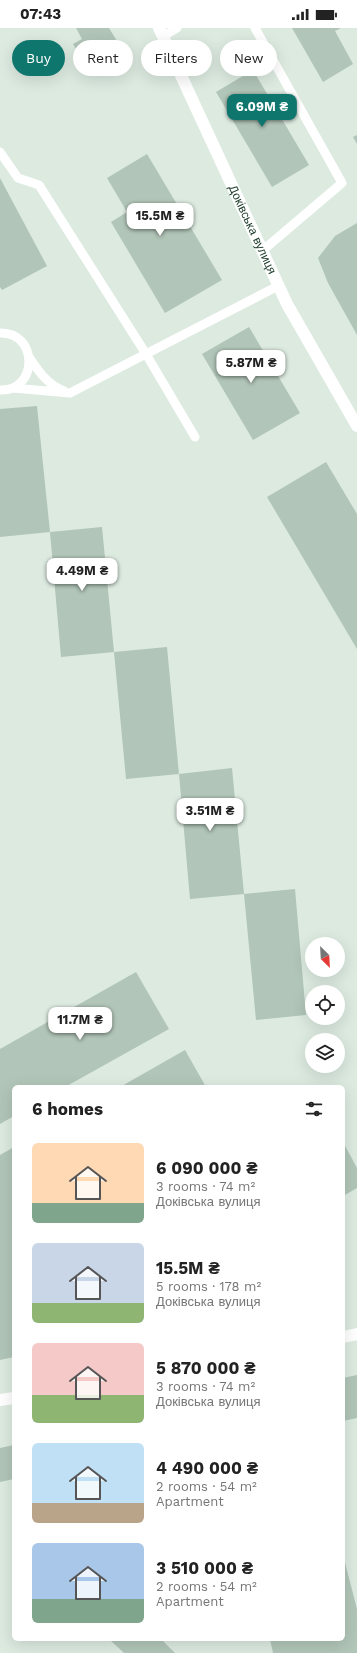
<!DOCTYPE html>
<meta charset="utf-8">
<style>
body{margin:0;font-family:"Work Sans",sans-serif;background:#f2f2f2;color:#222;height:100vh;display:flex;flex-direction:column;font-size:15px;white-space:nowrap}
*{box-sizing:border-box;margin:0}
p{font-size:13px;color:#767676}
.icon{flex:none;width:22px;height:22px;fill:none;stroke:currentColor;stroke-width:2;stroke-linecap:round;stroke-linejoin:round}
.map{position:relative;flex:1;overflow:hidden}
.details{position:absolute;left:12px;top:1057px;width:333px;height:556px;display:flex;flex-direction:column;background:#fff;border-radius:6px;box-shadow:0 4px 16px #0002}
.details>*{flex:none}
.hud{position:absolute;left:12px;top:12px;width:333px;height:36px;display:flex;gap:8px}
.needle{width:26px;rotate:156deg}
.fabs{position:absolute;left:305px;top:909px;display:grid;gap:8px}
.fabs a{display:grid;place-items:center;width:40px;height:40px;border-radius:50%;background:#fff;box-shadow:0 4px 16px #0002;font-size:20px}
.price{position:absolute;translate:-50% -34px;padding:0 9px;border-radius:8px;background:#fff;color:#222;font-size:13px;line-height:26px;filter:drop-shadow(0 1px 2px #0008)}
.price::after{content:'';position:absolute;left:50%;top:24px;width:12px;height:9px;margin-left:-6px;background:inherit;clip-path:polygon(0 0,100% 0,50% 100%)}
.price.on{background:#0f766e;color:#fff}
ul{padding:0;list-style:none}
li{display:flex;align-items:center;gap:12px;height:100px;padding:0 20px}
li span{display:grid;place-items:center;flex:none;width:112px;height:80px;border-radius:6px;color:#555}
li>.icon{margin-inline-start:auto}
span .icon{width:48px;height:48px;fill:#fffc;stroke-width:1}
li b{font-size:17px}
h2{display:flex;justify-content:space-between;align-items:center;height:48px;padding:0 20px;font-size:17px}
.pill{padding:0 14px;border-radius:18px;background:#fff;box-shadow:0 4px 16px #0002;font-size:14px;line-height:36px}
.pill.on{background:#0f766e;color:#fff}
.status{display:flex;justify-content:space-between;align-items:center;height:28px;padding:0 20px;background:#fff;direction:ltr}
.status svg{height:11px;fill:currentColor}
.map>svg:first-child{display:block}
.building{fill:#b1c5b8}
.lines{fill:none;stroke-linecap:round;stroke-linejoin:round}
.lane{stroke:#fff;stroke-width:9}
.secondary{stroke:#fff;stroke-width:12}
.labels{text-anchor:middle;stroke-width:3.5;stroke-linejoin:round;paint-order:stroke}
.street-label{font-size:12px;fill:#1c3b2a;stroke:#ecf7ef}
</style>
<div class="status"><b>07:43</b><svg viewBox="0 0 49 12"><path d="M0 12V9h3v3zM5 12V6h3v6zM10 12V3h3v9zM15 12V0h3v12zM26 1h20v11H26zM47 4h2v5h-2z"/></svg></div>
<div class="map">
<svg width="357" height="1625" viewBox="0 0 357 1625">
<rect width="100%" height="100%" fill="#dceae0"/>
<!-- building -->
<path class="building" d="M 76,0 L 109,0 L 120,18 L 86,38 L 73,16 L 82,11 Z
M 292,0 L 341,0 L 335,3 L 353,36 L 323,54 Z
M 253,42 L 309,137 L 272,159 L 216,64 Z
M 357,107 L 357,116 L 353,109 Z
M 147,126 L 222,252 L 165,285 L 111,194 L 127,184 L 107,150 Z
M 0,150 L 47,238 L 2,262 L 0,259 Z
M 357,195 L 357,307 L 328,255 L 318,230 L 335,208 Z
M 249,299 L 300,385 L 253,412 L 202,326 Z
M 37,378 L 50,504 L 0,509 L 0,381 Z
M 326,434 L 357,486 L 357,621 L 267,469 Z
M 102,499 L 114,624 L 61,629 L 50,504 Z
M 167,619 L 179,746 L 232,740 L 244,866 L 295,861 L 306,987 L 256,992 L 244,866 L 190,871 L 179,746 L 126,751 L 114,624 Z
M 136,944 L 169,1001 L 65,1059 L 14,1059 L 14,1088 L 0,1096 L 0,1021 Z
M 185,1022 L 206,1059 L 120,1059 Z
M 343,1114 L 357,1140 L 357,1160 L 343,1168 Z
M 14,1119 L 14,1329 L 0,1332 L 0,1127 Z
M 357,1347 L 357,1390 L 343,1393 L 343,1350 Z
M 14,1417 L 14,1451 L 0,1454 L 0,1420 Z
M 343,1527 L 357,1581 L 357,1625 L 273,1625 L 270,1611 L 343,1611 Z
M 109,1611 L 161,1611 L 175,1625 L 124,1625 Z"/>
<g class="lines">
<!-- lane -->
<path class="lane" d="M 255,0 L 342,155 L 262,223
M 164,8 L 177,0
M 0,124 L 18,150 L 39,157 L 146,326 L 195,409
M 0,305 C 39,304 38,364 0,362
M 29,329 C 39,344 47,356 64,363
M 13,360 L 70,365 L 278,258"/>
<!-- secondary -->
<g class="secondary">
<path id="s1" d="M 159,0 L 287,276 L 357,398"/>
<path d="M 343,1309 L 357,1306"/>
<path d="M 0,1372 L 14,1370"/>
</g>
</g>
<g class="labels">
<!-- street labels -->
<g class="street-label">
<text dy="4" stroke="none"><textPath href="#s1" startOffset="222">Доківська вулиця</textPath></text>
</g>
</g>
</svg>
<div class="fabs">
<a><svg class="needle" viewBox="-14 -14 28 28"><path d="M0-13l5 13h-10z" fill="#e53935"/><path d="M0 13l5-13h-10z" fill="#767676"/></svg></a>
<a><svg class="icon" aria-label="locate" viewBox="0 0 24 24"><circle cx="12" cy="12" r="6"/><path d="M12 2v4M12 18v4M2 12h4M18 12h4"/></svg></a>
<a><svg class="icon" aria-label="layers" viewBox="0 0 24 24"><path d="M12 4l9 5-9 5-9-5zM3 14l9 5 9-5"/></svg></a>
</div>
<b class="price on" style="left:262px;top:100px">6.09M ₴</b>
<b class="price" style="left:160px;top:209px">15.5M ₴</b>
<b class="price" style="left:251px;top:356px">5.87M ₴</b>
<b class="price" style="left:82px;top:564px">4.49M ₴</b>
<b class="price" style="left:210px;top:804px">3.51M ₴</b>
<b class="price" style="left:80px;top:1013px">11.7M ₴</b>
<div class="hud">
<a class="pill on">Buy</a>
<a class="pill">Rent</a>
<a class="pill">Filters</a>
<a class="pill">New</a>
</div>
<section class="details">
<h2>6 homes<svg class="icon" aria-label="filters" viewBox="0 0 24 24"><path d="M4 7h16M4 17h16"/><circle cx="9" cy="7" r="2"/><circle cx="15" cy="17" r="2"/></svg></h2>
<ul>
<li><span style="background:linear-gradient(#ffd9b3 75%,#7fa58c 0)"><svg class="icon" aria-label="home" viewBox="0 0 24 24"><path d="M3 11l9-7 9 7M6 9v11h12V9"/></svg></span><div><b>6 090 000 ₴</b><p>3 rooms · 74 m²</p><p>Доківська вулиця</p></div></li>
<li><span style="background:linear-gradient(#c9d6e8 75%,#8fb573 0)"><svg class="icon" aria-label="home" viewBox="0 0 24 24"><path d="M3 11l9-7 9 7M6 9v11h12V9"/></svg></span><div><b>15.5M ₴</b><p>5 rooms · 178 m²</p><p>Доківська вулиця</p></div></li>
<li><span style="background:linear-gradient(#f6c9c9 65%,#8fb573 0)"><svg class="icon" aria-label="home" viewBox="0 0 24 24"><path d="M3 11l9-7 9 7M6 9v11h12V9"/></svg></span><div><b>5 870 000 ₴</b><p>3 rooms · 74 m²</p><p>Доківська вулиця</p></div></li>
<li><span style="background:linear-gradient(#bfe0f5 75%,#b9a48a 0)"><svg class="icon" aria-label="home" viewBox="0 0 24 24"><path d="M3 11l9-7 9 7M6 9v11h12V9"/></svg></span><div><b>4 490 000 ₴</b><p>2 rooms · 54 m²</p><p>Apartment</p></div></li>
<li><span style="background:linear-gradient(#a9c7e8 70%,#7fa58c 0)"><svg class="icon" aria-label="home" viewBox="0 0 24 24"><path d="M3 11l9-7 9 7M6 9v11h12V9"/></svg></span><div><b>3 510 000 ₴</b><p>2 rooms · 54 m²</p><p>Apartment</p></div></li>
</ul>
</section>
</div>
